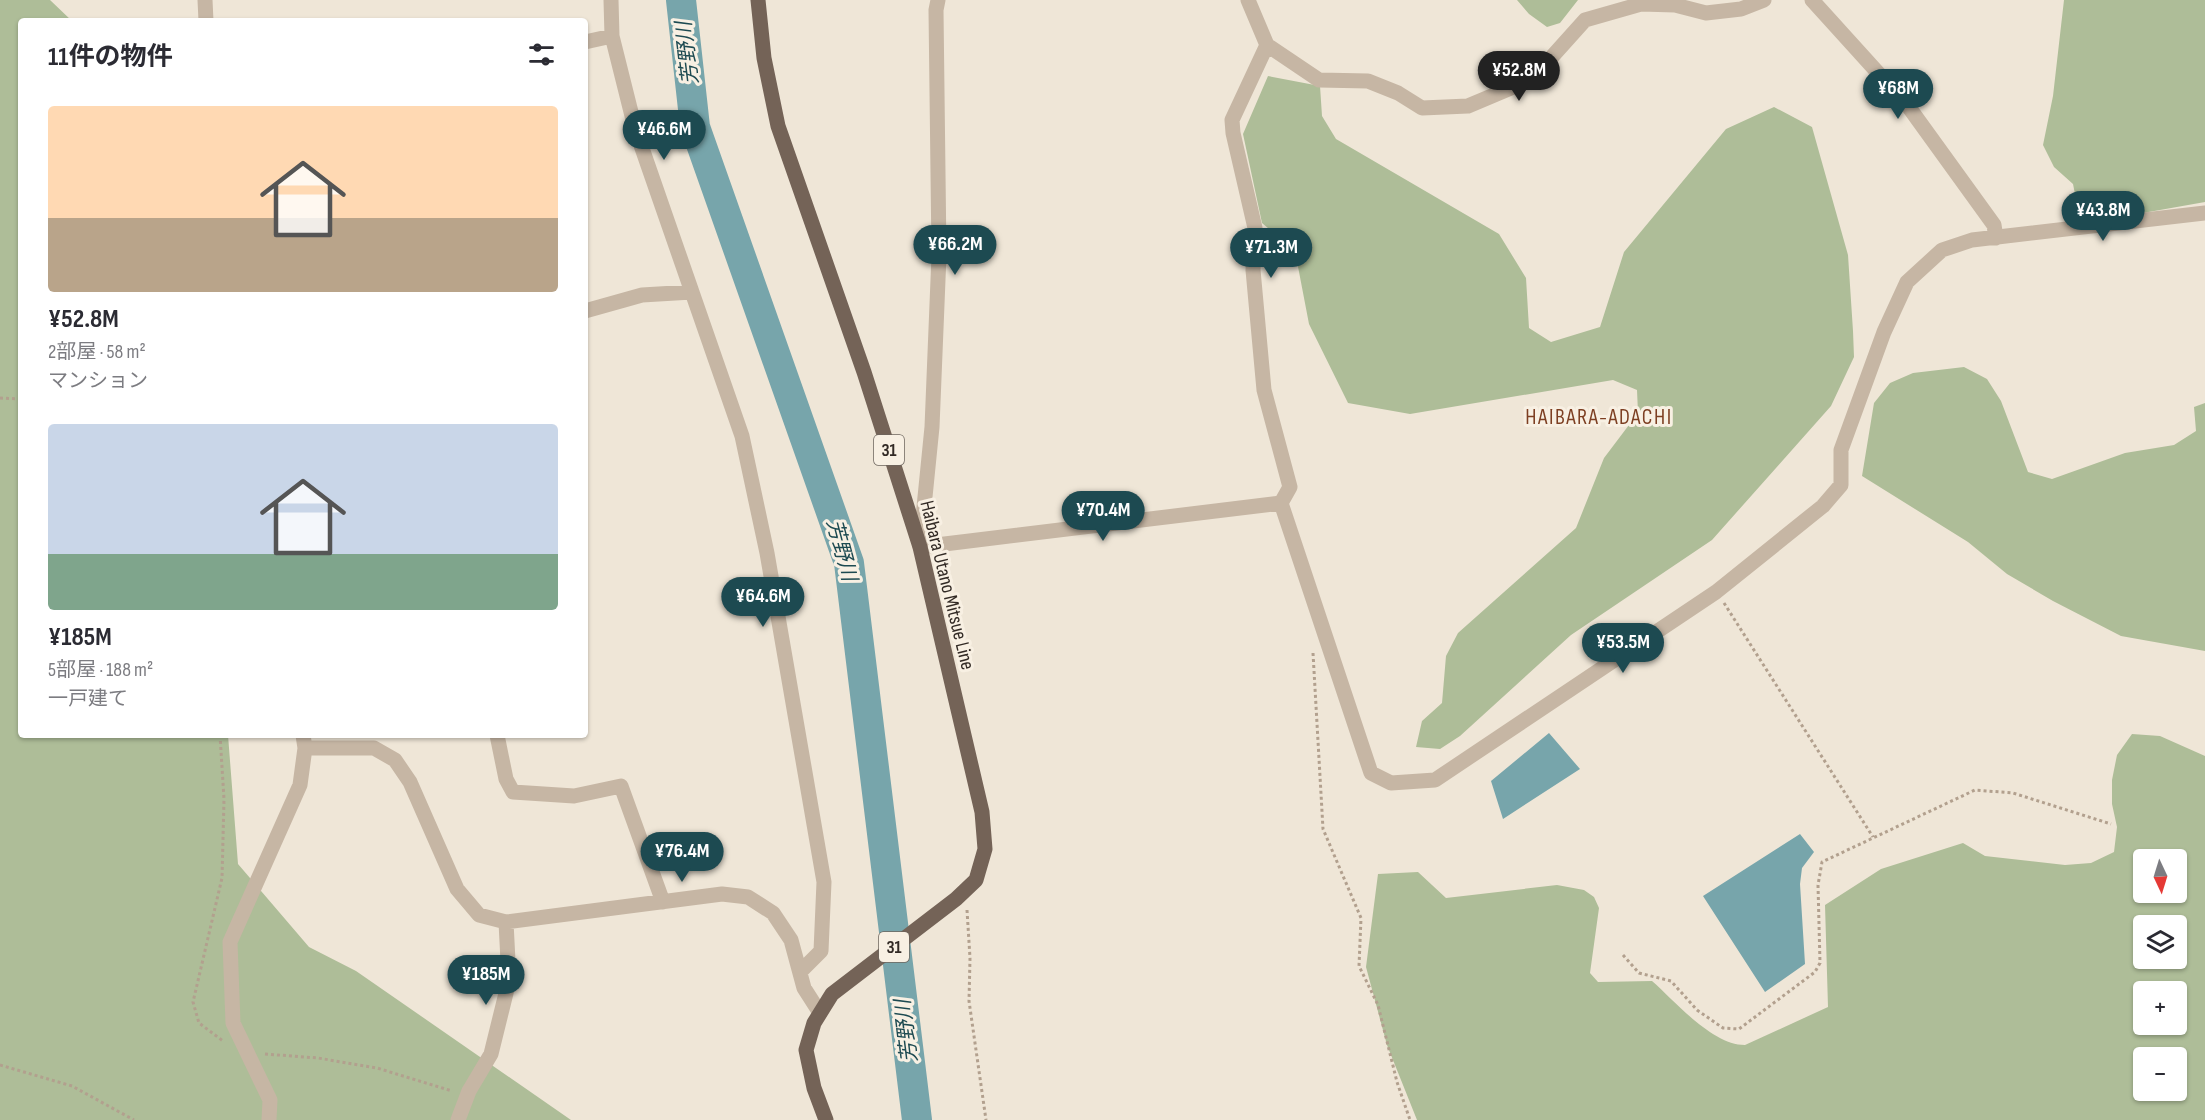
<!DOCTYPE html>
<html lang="ja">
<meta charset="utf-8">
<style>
body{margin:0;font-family:"Sofia Sans Condensed","Noto Sans JP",sans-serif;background:#f2f2f3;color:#2b2b33;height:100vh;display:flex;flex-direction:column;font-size:22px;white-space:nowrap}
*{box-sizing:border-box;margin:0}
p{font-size:20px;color:#7c7c81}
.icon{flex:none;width:33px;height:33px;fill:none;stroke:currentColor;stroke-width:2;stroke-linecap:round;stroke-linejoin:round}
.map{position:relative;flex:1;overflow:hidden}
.panel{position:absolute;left:18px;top:18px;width:570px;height:720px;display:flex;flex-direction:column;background:#fff;border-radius:6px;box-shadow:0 2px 4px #0004}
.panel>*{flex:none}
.needle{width:39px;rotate:176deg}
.tools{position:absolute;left:2133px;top:849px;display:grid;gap:12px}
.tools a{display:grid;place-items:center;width:54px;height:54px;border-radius:6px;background:#fff;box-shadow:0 2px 4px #0004;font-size:30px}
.price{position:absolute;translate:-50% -51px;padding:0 14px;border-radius:21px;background:#1d4a51;color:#fff;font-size:20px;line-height:39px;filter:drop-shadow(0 2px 3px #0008)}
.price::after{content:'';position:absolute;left:50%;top:36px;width:18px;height:14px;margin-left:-9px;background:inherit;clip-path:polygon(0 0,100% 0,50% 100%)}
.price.on{background:#222;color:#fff}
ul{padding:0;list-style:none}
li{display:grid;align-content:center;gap:12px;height:318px;padding:0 30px}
li span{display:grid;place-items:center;height:186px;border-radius:6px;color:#555}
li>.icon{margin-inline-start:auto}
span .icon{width:108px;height:108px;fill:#fffc;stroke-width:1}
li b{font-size:26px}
h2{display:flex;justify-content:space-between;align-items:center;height:72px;padding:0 30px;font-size:26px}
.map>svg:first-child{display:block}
.green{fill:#aebd98;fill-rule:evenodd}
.water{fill:#77a5ab}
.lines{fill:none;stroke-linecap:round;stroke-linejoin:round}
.river{stroke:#77a5ab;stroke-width:30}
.path{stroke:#b2a08e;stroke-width:3;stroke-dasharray:3 3;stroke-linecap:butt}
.minor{stroke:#c6b6a4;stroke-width:15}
.major{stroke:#746357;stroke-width:15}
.labels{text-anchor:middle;stroke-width:6;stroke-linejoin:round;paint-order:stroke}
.shield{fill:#f8f0e3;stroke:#6d655e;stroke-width:1.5}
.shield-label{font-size:18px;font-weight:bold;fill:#322a25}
.street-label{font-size:20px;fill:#322a25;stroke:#f8f0e3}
.water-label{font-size:21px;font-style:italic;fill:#1d4a51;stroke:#f8f0e3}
.quarter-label{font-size:22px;letter-spacing:1.5px;fill:#7d3f22;stroke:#f8f0e3}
</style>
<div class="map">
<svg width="2205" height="1120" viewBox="0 0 2205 1120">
<rect width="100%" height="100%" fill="#efe6d7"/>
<!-- green -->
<path class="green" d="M 0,0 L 50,0 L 72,21 L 21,21 L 21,735 L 228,735 L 238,864 L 309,947 L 356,971 L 571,1120 L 0,1120 Z
M 1517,0 L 1578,0 L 1560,23 L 1547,27 L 1529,14 Z
M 2064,0 L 2205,0 L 2205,202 L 2081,224 L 2073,184 L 2054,167 L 2043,145 L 2053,96 Z
M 1268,76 L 1320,86 L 1322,116 L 1336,139 L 1499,234 L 1526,278 L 1529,328 L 1551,342 L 1600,327 L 1624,252 L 1726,129 L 1774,107 L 1812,127 L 1848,255 L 1853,331 L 1854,357 L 1831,406 L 1712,540 L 1571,635 L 1460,736 L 1440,749 L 1416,747 L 1422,721 L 1442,703 L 1446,656 L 1458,633 L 1576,528 L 1604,458 L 1638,413 L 1637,390 L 1613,380 L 1410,414 L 1348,403 L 1309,324 L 1295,251 L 1262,223 L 1243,134 Z
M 1964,367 L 1987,379 L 2001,401 L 2028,472 L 2052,479 L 2125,453 L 2174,445 L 2196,431 L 2194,407 L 2205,403 L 2205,651 L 2121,636 L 2053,601 L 2007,574 L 1968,542 L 1862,476 L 1874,403 L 1890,383 L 1913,373 Z
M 2132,734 L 2160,736 L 2205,756 L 2205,1120 L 1417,1120 L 1387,1045 L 1366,967 L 1378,874 L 1418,872 L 1446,898 L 1557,885 L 1584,890 L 1594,897 L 1599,908 L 1590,973 L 1598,982 L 1652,981 C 1676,1002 1712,1045 1745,1045 L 1828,1007 L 1825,905 L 1881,869 L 1963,843 L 1985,856 L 2065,865 L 2091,863 L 2114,852 L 2117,827 L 2112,804 L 2112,780 L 2117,755 ZM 2144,860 L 2176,860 L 2176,892 L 2144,892 ZM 2144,926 L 2176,926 L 2176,958 L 2144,958 ZM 2144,992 L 2176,992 L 2176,1024 L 2144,1024 ZM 2144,1058 L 2176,1058 L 2176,1090 L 2144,1090 Z"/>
<!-- water -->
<path class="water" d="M 1549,733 L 1580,769 L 1503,819 L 1491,781 Z
M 1800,834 L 1814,852 L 1802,868 L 1800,884 L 1805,964 L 1765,992 L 1703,896 Z"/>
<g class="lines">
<!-- river -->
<path class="river" d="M 681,0 L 695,127 L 849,563 L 917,1120"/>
<!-- path -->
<path class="path" d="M 0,398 L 21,399
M 1724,603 L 1873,837
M 1313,653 L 1323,829 L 1361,918 L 1359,966 L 1378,1005 L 1397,1082 L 1410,1120
M 220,735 L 224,799 L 222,878 L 193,1002 L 199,1023 L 223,1041
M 967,910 L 970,958 L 969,1001 L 986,1120
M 1623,955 L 1639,973 L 1671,981 L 1697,1010 L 1723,1028 L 1739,1029 L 1815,972 L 1820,963 L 1818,885 L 1822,862 L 1975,790 L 2013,793 L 2111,824
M 265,1054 L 318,1058 L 377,1068 L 452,1091
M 0,1065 L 72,1086 L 134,1120"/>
<!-- minor -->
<path class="minor" d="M 205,0 L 206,21
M 611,0 L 612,36 L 635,128 L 742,436 L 767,553 L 824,882 L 821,951 L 800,972
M 938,0 L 936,10 L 939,255 L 932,427 L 920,547 L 1281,503
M 1248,0 L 1267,45 L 1319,80 L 1368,81 L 1398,93 L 1422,108 L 1468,106 L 1532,79 L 1585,20 L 1641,4 L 1675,5 L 1706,13 L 1741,9 L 1764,0
M 1812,0 L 1908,106 L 1994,225 L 1996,238
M 585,42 L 612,36
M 1267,45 L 1232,120 L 1233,133 L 1255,228 L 1253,270 L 1264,390 L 1290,487 L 1281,503 L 1371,773 L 1391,783 L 1435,780 L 1716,592 L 1823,506 L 1841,485 L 1841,450 L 1884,332 L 1907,282 L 1942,250 L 1972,240 L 2205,213
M 585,311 L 642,295 L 692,292
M 497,735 L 506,779 L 513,792 L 574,796 L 621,786 L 663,902
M 305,748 L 374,748 L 395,760 L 410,782 L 457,889 L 479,915 L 506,922 L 722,894 L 748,897 L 773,913 L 791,940 L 804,988 L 820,1013
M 269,1120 L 270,1100 L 233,1023 L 230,942 L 300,785 L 305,748 L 303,735
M 458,1120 L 469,1091 L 491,1054 L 509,981 L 506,922"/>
<!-- major -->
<path class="major" d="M 758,0 L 764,58 L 778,126 L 864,372 L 920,547 L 982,812 L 985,849 L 976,880 L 956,899 L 832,994 L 814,1023 L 806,1050 L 814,1088 L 826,1120"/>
</g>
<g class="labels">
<!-- shield labels -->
<g class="shield">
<rect x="874" y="435" width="30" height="30" rx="4.5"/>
<rect x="879" y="932" width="30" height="30" rx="4.5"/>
</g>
<g class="shield-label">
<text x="889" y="456">31</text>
<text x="894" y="953">31</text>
</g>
<!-- street labels -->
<g class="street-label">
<text transform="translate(948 585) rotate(76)" y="7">Haibara Utano Mitsue Line</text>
</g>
<!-- water labels -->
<g class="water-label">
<text transform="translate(687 53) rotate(-97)" y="7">芳野川</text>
<text transform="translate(842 550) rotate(75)" y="7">芳野川</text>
<text transform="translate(906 1031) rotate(-97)" y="7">芳野川</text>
</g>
<!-- quarter labels -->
<g class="quarter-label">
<text x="1599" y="424">HAIBARA-ADACHI</text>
</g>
</g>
</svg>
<div class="tools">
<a><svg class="needle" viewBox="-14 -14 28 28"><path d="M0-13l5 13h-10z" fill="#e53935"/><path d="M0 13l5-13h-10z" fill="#7c7c81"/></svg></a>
<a><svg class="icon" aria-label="layers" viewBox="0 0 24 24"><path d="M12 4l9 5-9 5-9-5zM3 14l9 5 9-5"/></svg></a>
<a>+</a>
<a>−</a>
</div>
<b class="price on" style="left:1519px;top:102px">¥52.8M</b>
<b class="price" style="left:1898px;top:120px">¥68M</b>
<b class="price" style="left:664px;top:161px">¥46.6M</b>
<b class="price" style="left:2103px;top:242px">¥43.8M</b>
<b class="price" style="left:955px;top:276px">¥66.2M</b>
<b class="price" style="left:1271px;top:279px">¥71.3M</b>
<b class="price" style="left:1103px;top:542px">¥70.4M</b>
<b class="price" style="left:763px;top:628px">¥64.6M</b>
<b class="price" style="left:1623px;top:674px">¥53.5M</b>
<b class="price" style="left:682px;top:883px">¥76.4M</b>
<b class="price" style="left:486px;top:1006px">¥185M</b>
<section class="panel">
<h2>11件の物件<svg class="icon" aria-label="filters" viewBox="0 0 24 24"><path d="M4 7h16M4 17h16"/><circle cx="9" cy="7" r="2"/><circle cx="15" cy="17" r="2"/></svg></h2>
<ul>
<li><span style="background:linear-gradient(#ffd9b3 60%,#b9a48a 0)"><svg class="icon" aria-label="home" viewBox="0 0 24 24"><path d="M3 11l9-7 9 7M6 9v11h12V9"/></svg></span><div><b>¥52.8M</b><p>2部屋 · 58 m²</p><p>マンション</p></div></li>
<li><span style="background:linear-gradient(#c9d6e8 70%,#7fa58c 0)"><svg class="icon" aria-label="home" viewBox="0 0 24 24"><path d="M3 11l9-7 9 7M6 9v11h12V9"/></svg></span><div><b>¥185M</b><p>5部屋 · 188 m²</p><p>一戸建て</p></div></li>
</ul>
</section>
</div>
